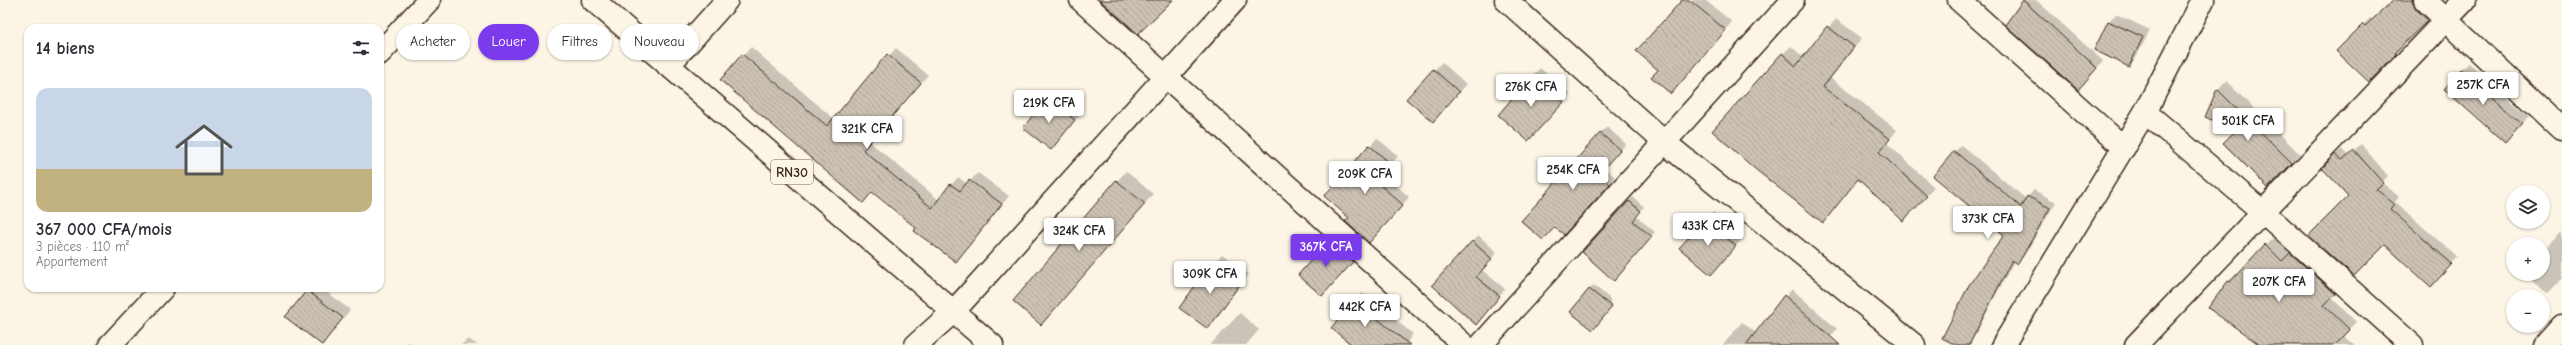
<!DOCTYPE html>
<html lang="fr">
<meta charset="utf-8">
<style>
body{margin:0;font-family:"Comic Neue",sans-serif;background:#f7f7f7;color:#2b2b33;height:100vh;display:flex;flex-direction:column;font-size:15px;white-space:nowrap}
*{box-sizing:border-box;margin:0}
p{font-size:13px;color:#7c7c81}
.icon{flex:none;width:22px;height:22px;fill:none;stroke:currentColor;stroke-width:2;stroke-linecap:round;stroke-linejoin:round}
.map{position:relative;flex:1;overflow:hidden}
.details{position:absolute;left:24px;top:24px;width:360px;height:268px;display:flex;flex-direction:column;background:#fff;border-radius:12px;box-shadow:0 1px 3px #0004}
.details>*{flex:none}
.guide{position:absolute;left:396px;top:24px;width:380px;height:36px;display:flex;gap:8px}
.fabs{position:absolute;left:2506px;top:185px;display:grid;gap:8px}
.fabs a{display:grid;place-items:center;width:44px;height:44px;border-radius:50%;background:#fff;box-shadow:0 1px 3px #0004;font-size:20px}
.price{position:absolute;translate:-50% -34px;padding:0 9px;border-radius:4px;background:#fff;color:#222;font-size:13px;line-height:26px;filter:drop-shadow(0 1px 2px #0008)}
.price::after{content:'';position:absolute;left:50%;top:24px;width:12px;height:9px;margin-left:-6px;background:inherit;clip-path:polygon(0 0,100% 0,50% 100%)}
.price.selected{background:#7c3aed;color:#fff}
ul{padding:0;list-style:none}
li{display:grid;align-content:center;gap:8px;height:212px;padding:0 12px}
li span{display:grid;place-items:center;height:124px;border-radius:12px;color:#555}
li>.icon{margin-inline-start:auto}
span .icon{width:72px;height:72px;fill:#fffc;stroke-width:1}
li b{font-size:17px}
h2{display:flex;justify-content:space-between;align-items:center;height:48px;padding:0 12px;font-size:17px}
.tag{padding:0 14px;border-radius:18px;background:#fff;box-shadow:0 1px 3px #0004;font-size:14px;line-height:36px}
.tag.selected{background:#7c3aed;color:#fff}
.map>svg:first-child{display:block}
.shadow{fill:#0003}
.building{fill:url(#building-back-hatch);stroke:#3b2a1e}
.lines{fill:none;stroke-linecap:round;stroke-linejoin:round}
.minor-casing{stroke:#3b2a1e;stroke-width:25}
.major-casing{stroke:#3b2a1e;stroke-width:25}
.minor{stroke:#fcf5e5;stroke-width:22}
.major{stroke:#fcf5e5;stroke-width:22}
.labels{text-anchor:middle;stroke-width:3.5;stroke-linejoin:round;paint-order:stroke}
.shield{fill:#fcf5e5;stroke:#75675a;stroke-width:1}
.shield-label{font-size:14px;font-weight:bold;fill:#3b2a1e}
</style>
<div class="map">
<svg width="2562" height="345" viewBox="0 0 2562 345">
<defs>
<pattern id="building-back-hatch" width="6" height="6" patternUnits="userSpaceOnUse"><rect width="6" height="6" fill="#ccc2b3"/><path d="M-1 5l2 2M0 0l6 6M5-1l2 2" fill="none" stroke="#b0a79a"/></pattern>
</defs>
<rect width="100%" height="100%" fill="#fcf5e5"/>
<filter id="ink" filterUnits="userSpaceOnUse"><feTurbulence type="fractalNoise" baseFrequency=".025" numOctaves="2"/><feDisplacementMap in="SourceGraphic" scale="8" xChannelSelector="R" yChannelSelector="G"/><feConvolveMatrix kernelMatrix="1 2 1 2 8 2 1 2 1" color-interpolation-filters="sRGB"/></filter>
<g filter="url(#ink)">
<!-- shadow -->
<path class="shadow" d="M 1683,0 L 1705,0 L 1732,22 L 1678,85 L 1659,70 Z
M 2024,0 L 2036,0 L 2103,61 L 2084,82 L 2006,24 Z
M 2395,0 L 2423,0 L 2434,13 L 2400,46 L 2402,47 L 2369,81 L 2338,51 L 2370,18 L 2373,20 Z
M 2116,14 L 2150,30 L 2136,58 L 2129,65 L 2095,49 L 2109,21 Z
M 1836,19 L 1862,38 L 1831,78 L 1897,130 L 1887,143 L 1934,187 L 1911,211 L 1859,178 L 1823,221 L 1783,54 L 1791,46 L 1804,58 Z
M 751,47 L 834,119 L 896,48 L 928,75 L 870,142 L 939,200 L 958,177 L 967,184 L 978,173 L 1009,196 L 956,261 L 873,192 L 863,201 L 721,80 Z
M 1442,62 L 1466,84 L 1440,114 L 1408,99 Z
M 2469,63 L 2529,116 L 2513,134 L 2461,70 Z
M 1540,68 L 1570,94 L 1535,132 L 1499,115 Z
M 2226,81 L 2300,154 L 2277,178 L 2237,130 L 2206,117 L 2218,89 Z
M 1055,91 L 1082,112 L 1051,149 L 1024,128 Z
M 1607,127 L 1626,144 L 1604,167 L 1615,177 L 1570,227 L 1555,226 L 1600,133 Z
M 1377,138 L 1398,156 L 1383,173 L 1409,197 L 1377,234 L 1350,217 L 1370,146 Z
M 2361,144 L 2388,176 L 2382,182 L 2399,197 L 2395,202 L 2457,257 L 2437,279 L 2349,196 L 2324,168 L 2342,149 L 2349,155 Z
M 1961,145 L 2026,199 L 2034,190 L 2056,202 L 2024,256 L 2017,263 L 2014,261 L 1970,345 L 1958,345 L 2005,235 L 1955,152 Z
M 1126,171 L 1153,194 L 1041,324 L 1014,301 Z
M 1633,197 L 1644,207 L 1636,216 L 1655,232 L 1618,276 L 1629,201 Z
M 1713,212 L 1743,238 L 1718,266 L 1706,220 Z
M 2562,231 L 2562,278 L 2546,294 L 2526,274 L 2543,274 L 2543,249 Z
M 1337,233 L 1359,254 L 1329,288 L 1330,241 Z
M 1479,236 L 1497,252 L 1482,270 L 1505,289 L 1476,324 L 1472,242 Z
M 2273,238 L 2291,254 L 2299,246 L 2343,286 L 2331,297 L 2356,322 L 2343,335 L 2355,345 L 2259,345 L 2260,344 L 2210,308 L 2229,281 Z
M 1222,254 L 1249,274 L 1208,328 L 1180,308 Z
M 1594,285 L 1610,299 L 1610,308 L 1589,290 Z
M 311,288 L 322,288 L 350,310 L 321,345 L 287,317 Z
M 1792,289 L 1837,329 L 1824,345 L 1723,345 L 1742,322 L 1756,333 Z
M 1362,293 L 1413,334 L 1405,345 L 1354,345 L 1355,301 Z
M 1240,313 L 1259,330 L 1246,345 L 1210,345 Z
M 468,339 L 478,345 L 461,345 Z
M 409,342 L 414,345 L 406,345 Z"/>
<!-- building -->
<path class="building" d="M 1100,0 L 1173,0 L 1138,34 Z
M 1682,0 L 1689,0 L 1726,30 L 1671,94 L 1651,77 L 1658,70 L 1636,51 Z
M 2023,0 L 2097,68 L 2078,90 L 2005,25 Z
M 2394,0 L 2413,0 L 2416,9 L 2428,20 L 2394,53 L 2396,54 L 2369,82 L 2336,51 L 2363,24 L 2365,26 Z
M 2108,21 L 2143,37 L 2129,67 L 2094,50 Z
M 1827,26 L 1854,47 L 1823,87 L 1890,139 L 1879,152 L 1927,196 L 1903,221 L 1858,179 L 1823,223 L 1755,169 L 1712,131 L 1782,53 L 1796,66 Z
M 742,54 L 827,126 L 887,54 L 921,83 L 863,150 L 932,208 L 950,184 L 960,191 L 969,180 L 1002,204 L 956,262 L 914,231 L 916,228 L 872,192 L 863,203 L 720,80 Z
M 1433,69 L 1459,92 L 1433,122 L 1406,99 Z
M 2461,70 L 2522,124 L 2505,143 L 2444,89 Z
M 1532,75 L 1564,102 L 1528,141 L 1498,115 Z
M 2217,89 L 2292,163 L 2268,188 L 2223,143 L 2236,130 L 2205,117 Z
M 1046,98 L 1075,120 L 1051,150 L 1023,128 Z
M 1600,133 L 1620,150 L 1599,174 L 1610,184 L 1564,235 L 1555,227 L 1543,240 L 1521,221 Z
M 1369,145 L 1391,164 L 1376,181 L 1403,205 L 1369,243 L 1345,221 L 1349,218 L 1324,196 Z
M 2354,150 L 2383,183 L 2376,189 L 2394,204 L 2390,209 L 2452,264 L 2431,287 L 2385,245 L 2354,276 L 2308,236 L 2348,196 L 2322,168 L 2335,154 L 2342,160 Z
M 1954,151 L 2021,207 L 2027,196 L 2050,208 L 2018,264 L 2012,260 L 1969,345 L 1956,345 L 1942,338 L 1969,285 L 2004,235 L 1933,176 Z
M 1116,180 L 1145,204 L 1041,325 L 1013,301 Z
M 1629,201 L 1641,211 L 1633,221 L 1652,237 L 1614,281 L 1582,252 Z
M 1705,219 L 1736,246 L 1711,275 L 1679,248 Z
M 1329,240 L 1353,262 L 1322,296 L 1298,275 Z
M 1472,241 L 1492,259 L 1476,277 L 1500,296 L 1476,325 L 1432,285 Z
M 2265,244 L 2282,261 L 2290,253 L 2336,294 L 2324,305 L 2350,330 L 2335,345 L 2260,345 L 2208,308 L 2228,281 L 2230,282 Z
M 1213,261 L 1242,281 L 1208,329 L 1179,308 Z
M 1589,289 L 1612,307 L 1593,330 L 1570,312 Z
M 307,290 L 343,318 L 322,345 L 285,317 Z
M 1784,295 L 1840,345 L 1746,345 Z
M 1354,300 L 1410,345 L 1352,345 L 1331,328 Z"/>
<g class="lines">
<!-- minor casing -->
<g class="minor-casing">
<path id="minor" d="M 1081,0 L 1464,345
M 1506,0 L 1664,142 L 1914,345
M 1959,0 L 2124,148
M 2425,0 L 2562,129
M 380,53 L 429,0
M 668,66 L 727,0
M 2145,112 L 2263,212 L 2412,345
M 110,345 L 163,288
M 916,345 L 954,311 L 1235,0
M 1481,345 L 1793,0
M 2003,345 L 2145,112 L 2203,0
M 2136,345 L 2465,0
M 2545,345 L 2562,326"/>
</g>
<!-- major casing -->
<g class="major-casing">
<path id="major" d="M 593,0 L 992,345"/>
</g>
<!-- minor -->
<use href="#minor" class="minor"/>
<!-- major -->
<use href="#major" class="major"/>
</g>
</g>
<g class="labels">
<!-- shield labels -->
<rect class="shield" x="771" y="160" width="42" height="24" rx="3"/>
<g class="shield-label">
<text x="792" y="177">RN30</text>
</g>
</g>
</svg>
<div class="fabs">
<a><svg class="icon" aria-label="layers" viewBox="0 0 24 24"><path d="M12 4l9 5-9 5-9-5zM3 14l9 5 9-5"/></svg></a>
<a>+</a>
<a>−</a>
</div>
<b class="price" style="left:2483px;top:106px">257K CFA</b>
<b class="price" style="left:1531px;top:108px">276K CFA</b>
<b class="price" style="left:1049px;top:124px">219K CFA</b>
<b class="price" style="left:2248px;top:142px">501K CFA</b>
<b class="price" style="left:867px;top:150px">321K CFA</b>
<b class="price" style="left:1573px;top:191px">254K CFA</b>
<b class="price" style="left:1365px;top:195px">209K CFA</b>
<b class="price" style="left:1988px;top:240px">373K CFA</b>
<b class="price" style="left:1708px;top:247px">433K CFA</b>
<b class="price" style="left:1079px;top:252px">324K CFA</b>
<b class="price selected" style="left:1326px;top:268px">367K CFA</b>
<b class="price" style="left:1210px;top:295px">309K CFA</b>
<b class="price" style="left:2279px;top:303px">207K CFA</b>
<b class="price" style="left:1365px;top:328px">442K CFA</b>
<div class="guide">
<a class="tag">Acheter</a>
<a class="tag selected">Louer</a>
<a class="tag">Filtres</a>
<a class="tag">Nouveau</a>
</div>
<section class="details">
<h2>14 biens<svg class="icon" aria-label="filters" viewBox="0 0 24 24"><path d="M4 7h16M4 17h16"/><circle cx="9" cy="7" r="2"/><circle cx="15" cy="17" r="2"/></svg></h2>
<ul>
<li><span style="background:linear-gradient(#c9d6e8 65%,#c2b280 0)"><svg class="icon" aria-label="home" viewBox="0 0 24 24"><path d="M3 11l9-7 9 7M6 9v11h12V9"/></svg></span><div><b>367 000 CFA/mois</b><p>3 pièces · 110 m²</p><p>Appartement</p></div></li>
</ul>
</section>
</div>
